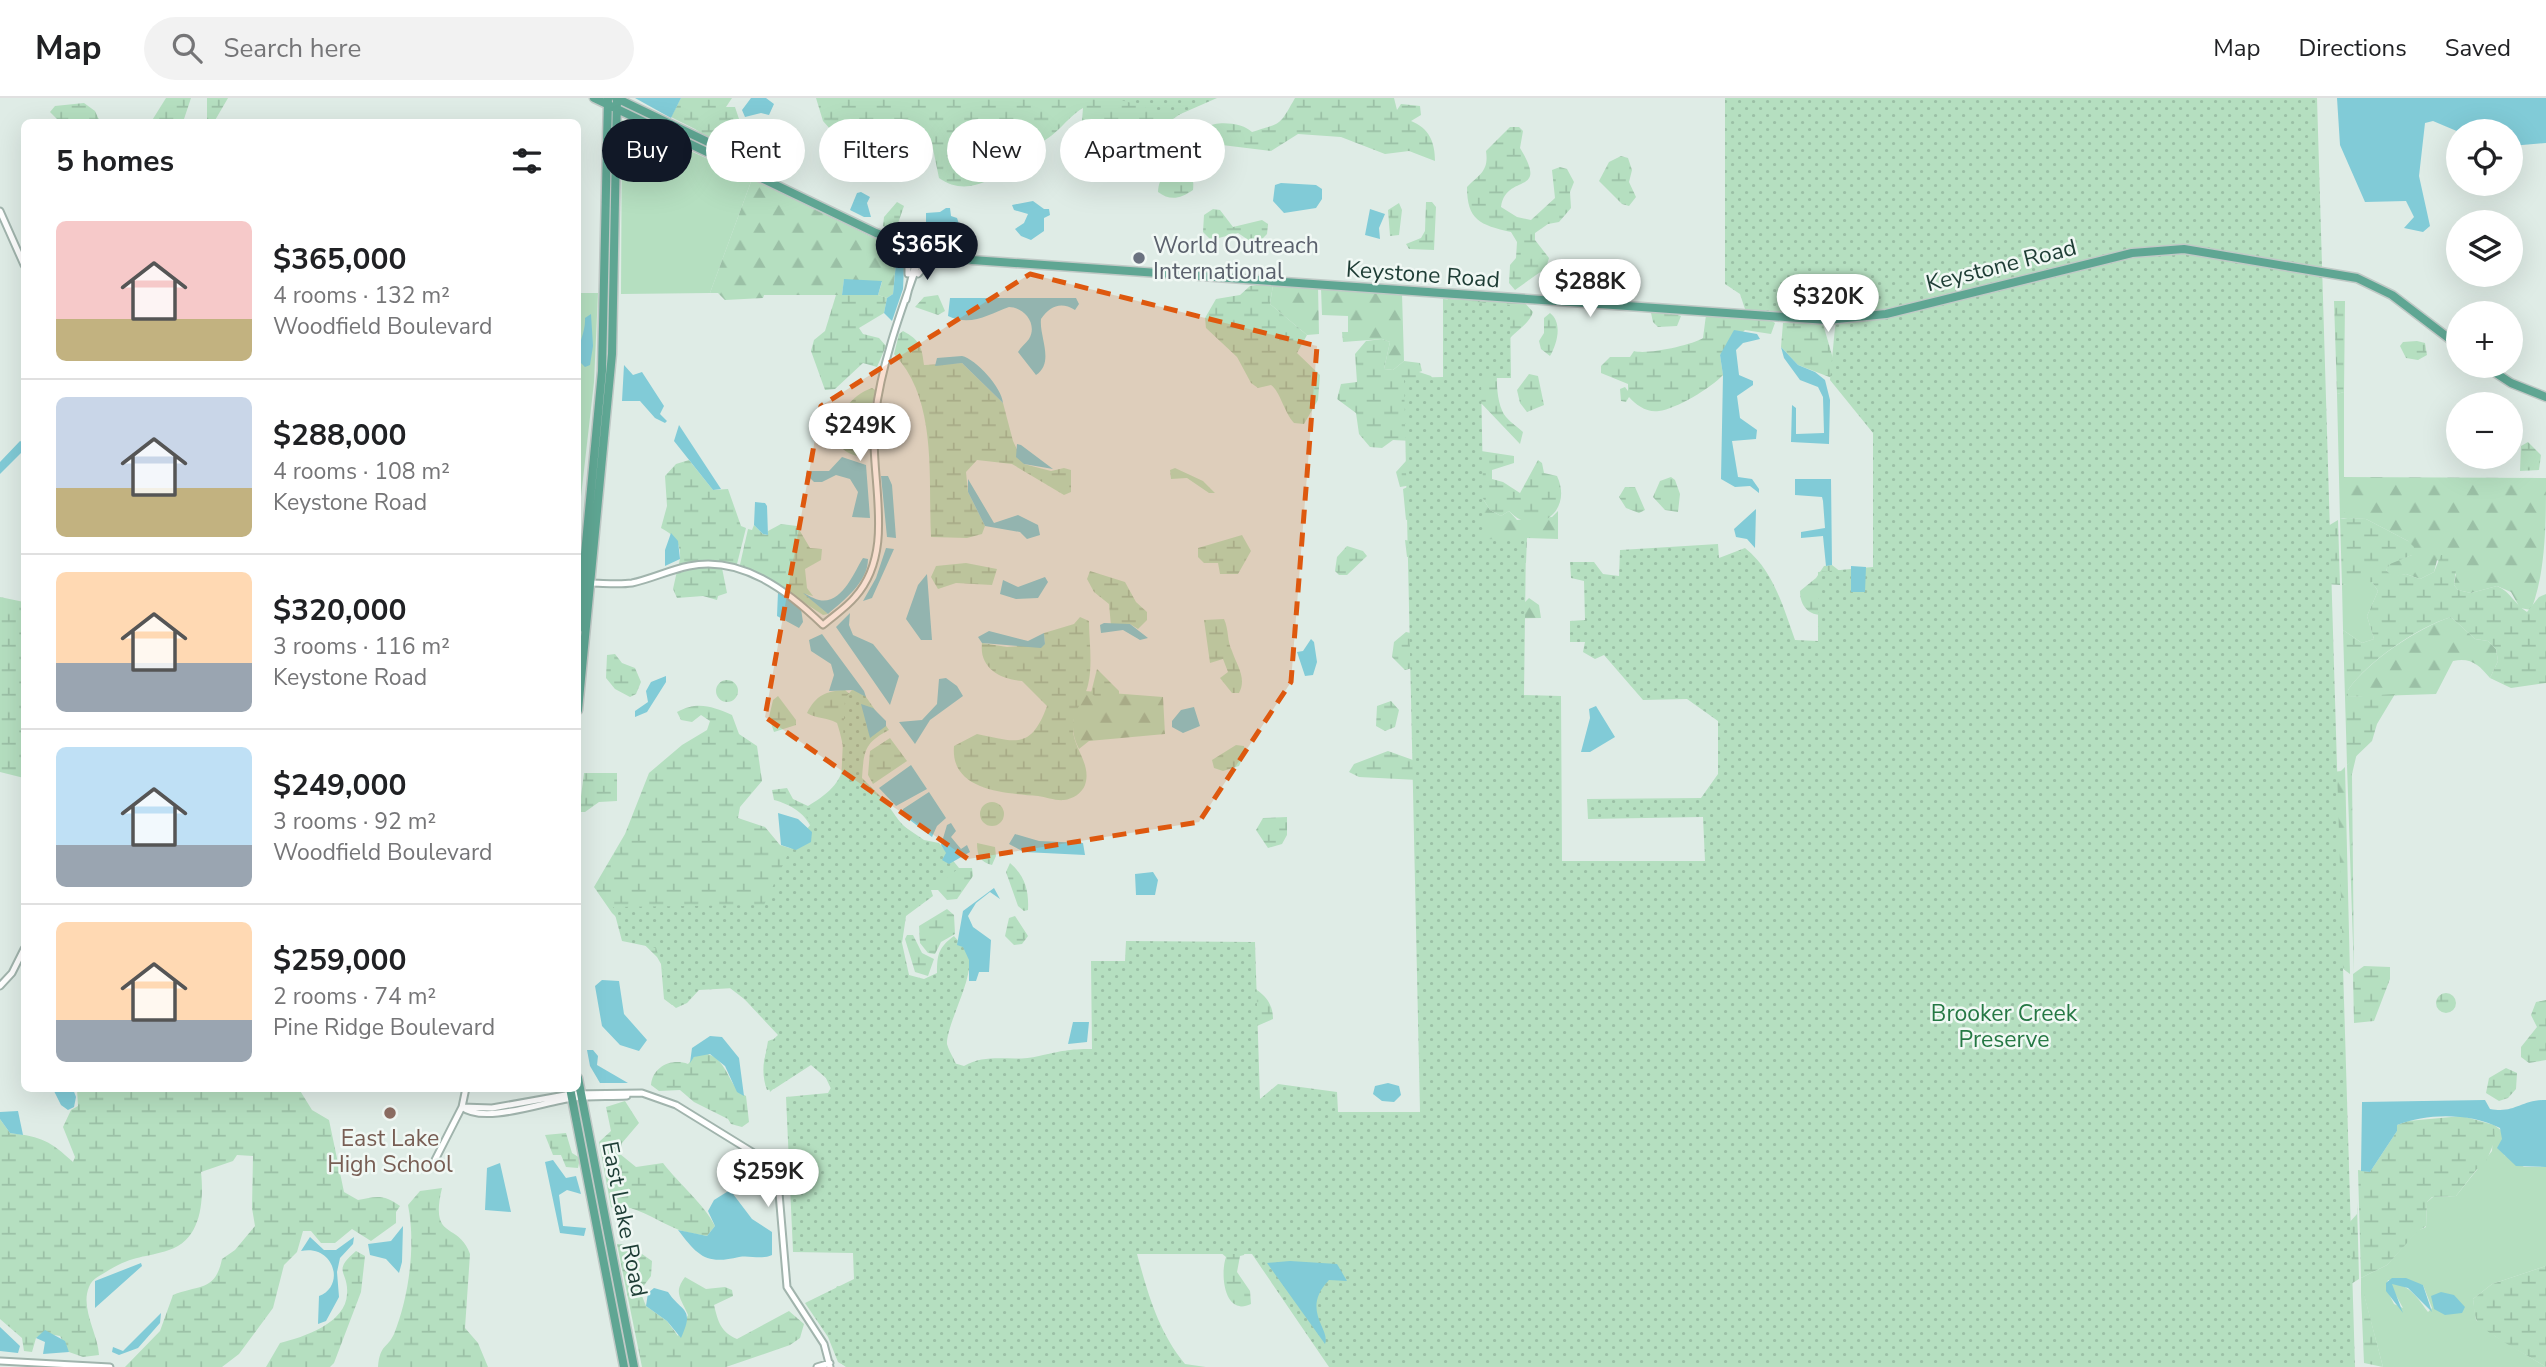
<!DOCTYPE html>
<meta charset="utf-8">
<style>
body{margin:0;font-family:"Nunito Sans",sans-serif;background:#f2f2f2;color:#202124;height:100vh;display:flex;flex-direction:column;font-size:26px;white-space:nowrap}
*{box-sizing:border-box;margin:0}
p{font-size:23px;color:#757577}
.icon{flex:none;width:38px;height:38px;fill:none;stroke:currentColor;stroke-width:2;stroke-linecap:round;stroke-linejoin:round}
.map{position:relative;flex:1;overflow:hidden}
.panel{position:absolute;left:21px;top:21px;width:560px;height:973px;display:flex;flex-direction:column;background:#fff;border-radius:10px;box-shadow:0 7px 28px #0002}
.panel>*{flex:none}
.banner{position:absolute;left:602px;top:21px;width:665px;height:63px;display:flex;gap:14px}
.tools{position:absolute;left:2446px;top:21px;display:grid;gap:14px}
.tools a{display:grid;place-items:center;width:77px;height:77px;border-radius:50%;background:#fff;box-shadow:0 7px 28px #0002;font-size:35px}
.price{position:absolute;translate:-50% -60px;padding:0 16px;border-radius:24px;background:#fff;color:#222;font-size:23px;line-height:46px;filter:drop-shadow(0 2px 4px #0008)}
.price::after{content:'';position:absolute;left:50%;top:42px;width:21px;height:16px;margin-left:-10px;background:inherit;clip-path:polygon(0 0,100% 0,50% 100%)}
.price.current{background:#111827;color:#fff}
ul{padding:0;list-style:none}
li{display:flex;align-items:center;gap:21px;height:175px;padding:0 35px}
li+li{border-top:2px solid #e0e0e0}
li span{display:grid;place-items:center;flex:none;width:196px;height:140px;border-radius:10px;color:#555}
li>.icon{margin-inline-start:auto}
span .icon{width:84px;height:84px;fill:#fffc;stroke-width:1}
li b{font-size:30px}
h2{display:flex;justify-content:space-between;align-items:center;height:84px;padding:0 35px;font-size:30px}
.tag{padding:0 24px;border-radius:32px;background:#fff;box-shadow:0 7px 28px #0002;font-size:24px;line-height:63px}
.tag.current{background:#111827;color:#fff}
header{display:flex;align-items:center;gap:42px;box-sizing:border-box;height:98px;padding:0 35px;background:#fff;border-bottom:2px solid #e0e0e0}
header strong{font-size:33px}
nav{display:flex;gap:38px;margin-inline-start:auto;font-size:24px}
.search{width:490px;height:63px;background:#f2f2f2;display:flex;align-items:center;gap:18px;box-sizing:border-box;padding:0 24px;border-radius:38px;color:#757577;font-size:26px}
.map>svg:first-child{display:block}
.grass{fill:#b5dfc0;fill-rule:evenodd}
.forest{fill:url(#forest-firs)}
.wetland{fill:url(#wetland-marsh)}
.park{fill:url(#park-dots)}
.water{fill:#81cbd7}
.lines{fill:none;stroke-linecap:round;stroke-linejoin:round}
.minor-casing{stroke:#a1b4ad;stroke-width:9}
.major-casing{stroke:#c0c9c6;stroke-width:11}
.minor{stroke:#fff;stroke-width:5}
.major{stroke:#5fa693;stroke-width:8}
.marked{fill:#de580e;fill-opacity:0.2;stroke:#de580e;stroke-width:5;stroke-dasharray:14 9;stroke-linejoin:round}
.worship-dot{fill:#6b7280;stroke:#f0f8f4;stroke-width:2.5}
.education-dot{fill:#8d6e63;stroke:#f0f8f4;stroke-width:2.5}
.labels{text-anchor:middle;stroke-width:5;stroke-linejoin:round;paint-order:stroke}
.worship-label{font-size:23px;fill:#5b616d;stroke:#f0f8f4;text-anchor:start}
.street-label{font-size:23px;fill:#1e3d35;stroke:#f0f8f4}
.park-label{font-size:23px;fill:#257844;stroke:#f0f8f4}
.education-label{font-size:23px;fill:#785e54;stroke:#f0f8f4}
</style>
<header>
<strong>Map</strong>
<div class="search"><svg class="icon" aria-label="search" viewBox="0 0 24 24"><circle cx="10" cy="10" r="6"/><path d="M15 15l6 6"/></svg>Search here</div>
<nav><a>Map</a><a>Directions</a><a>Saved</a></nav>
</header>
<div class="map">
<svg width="2546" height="1269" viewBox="0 0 2546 1269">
<defs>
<pattern id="forest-firs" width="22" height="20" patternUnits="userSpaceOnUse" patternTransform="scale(1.75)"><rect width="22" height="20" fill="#b5dfc0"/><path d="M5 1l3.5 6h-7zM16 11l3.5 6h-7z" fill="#9bc0a6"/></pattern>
<pattern id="wetland-marsh" width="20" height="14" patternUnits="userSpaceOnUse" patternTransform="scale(1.75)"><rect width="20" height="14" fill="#b5dfc0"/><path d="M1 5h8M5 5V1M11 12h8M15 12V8" fill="none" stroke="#9bc0a6"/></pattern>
<pattern id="park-dots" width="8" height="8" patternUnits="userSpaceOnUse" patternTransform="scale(1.75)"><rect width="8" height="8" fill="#b5dfc0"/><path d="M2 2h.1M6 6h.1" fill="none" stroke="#9bc0a6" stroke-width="1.8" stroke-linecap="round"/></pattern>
</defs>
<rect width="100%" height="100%" fill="#dfece6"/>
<!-- grass -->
<path class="grass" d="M 622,22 L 752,81 L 710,195 L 621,196 Z
M 578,195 L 598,195 L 594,284 L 578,425 Z
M 2344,294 L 2344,420 L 2340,421 L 2337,296 Z
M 2356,484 L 2372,484 L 2378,493 L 2367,518 L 2374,541 L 2362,545 L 2343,532 L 2342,487 Z
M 2494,1027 L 2502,1033 L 2504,1057 L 2524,1069 L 2546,1069 L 2546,1168 L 2492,1186 L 2473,1201 L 2476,1222 L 2495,1238 L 2546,1269 L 2383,1269 L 2364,1197 L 2361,1196 L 2361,1180 L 2387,1167 L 2417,1133 L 2426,1129 L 2427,1104 L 2433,1099 L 2456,1098 L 2492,1053 ZM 2388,1182 L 2423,1187 L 2432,1210 L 2428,1214 C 2419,1202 2409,1185 2392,1186 L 2392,1190 L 2403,1210 L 2394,1206 L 2386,1190 Z"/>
<!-- forest -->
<path class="forest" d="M 752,81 L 895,150 L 903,158 L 905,169 L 896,165 L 893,196 L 887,200 L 878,197 L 882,184 L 844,182 L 842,197 L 764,197 L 763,200 L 725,202 L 718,195 L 710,195 Z
M 1273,187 L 1318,189 L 1319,236 L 1307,237 L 1270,206 Z
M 1321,190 L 1402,196 L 1404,263 L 1393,272 L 1384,271 L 1390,244 L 1382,241 L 1343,244 L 1342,234 L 1348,234 L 1348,218 L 1322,217 Z
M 2344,379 L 2546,380 C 2546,423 2546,475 2531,512 L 2520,510 L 2511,494 L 2497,488 L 2471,495 L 2458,492 L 2454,487 L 2456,476 L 2437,462 L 2434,474 L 2420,481 L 2406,476 L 2392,479 L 2386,472 L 2390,465 L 2412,457 L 2408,443 L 2366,421 L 2344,420 Z
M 1412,387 L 1475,388 L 1490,412 L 1501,418 L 1509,413 L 1517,422 L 1552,419 L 1558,413 L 1558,441 L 1527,440 L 1526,465 L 1515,463 L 1521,508 L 1529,500 L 1539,507 L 1541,520 L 1449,521 L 1448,456 L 1407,459 L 1405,442 L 1416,444 L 1412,420 L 1406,422 L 1403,391 Z
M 2451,519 L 2475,541 L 2488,543 L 2496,551 L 2498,563 L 2490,580 C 2479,567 2471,559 2453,563 L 2436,596 L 2348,599 L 2348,592 C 2368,563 2418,530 2451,519 Z
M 1085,593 L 1163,599 L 1165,636 L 1089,643 L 1079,651 C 1068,630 1073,613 1085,593 Z
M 2357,655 L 2352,676 L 2354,876 L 2347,667 Z
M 2345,669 L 2350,876 L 2338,867 L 2310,677 L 2341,673 Z"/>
<!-- wetland -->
<path class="wetland" d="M 166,0 L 191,0 L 183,24 L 151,24 Z
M 207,0 L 228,0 L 214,24 L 207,24 Z
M 681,0 L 732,0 L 726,9 L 735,9 L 740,24 L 746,26 L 756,22 L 768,43 L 760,75 L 695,31 L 671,19 Z
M 816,0 L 1145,0 L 1186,12 L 1137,46 L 1080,47 L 1083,10 C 1065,21 1058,37 1039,45 C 1023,35 1014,25 997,37 L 1005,71 C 986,87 961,96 939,80 L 932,46 L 921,46 L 913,55 L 885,57 L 867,54 L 831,32 L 823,23 Z
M 1295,0 L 1394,0 L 1397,12 L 1401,6 L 1420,8 L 1421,17 L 1411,23 C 1429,30 1435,44 1435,63 L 1409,53 L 1385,56 L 1341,39 L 1298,36 L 1271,53 L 1222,47 L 1207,38 L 1207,29 C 1217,22 1244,25 1252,34 C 1282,24 1278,30 1295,0 Z
M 84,5 L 95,13 L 100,24 L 60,24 L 50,14 L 55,8 Z
M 1510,29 L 1519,29 L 1523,33 L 1520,50 C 1550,99 1506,74 1501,109 L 1517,119 L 1531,122 L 1555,100 L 1552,72 L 1560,69 L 1567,71 L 1574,84 L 1570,94 L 1571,110 L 1559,124 L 1548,126 L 1535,135 L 1535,142 L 1549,160 L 1546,170 L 1515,192 L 1509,185 L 1510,167 L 1516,160 L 1517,144 L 1511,134 C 1480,127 1467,122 1467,89 C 1480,76 1489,73 1486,53 Z
M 1621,58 L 1628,60 L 1632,72 L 1629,84 L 1636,99 L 1629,108 L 1622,106 L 1599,83 L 1609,64 Z
M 1182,70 C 1193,75 1194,81 1193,92 C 1180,101 1170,103 1158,94 C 1159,78 1167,73 1182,70 Z
M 897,104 L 904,108 L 896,131 L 890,132 L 883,128 L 884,119 Z
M 1426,104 L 1432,104 L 1436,109 L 1434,152 L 1409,151 L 1406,146 L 1421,140 L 1425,133 Z
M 1399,105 L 1402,112 L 1399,137 L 1390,138 L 1388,112 Z
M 1213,111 L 1220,112 L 1233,129 L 1262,122 L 1268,126 L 1267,136 L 1256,147 L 1238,135 L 1211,142 L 1203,134 L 1204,117 Z
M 1573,167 L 1583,169 L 1591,176 L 1590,193 L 1579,198 L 1566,188 L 1564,171 Z
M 1263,186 L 1273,187 L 1270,206 L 1307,237 L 1297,255 L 1320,277 L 1318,302 L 1304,326 L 1294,325 C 1284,314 1280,293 1271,287 L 1258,290 L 1251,285 L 1237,259 L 1206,230 L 1205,220 L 1216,201 L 1240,197 L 1250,188 Z
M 836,197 L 878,197 L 887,200 L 884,215 L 859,230 L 863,236 L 879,240 L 886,248 L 877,269 L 863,265 L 835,291 L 825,292 L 811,253 L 814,242 L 825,233 Z
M 938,197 L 945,213 L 938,217 L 915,209 L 924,199 Z
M 1448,201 L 1524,204 L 1533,214 C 1529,227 1513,234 1505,246 C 1494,261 1494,305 1506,319 C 1511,325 1518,329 1523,334 L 1520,346 L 1480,304 L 1444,207 Z
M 2334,203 L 2345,203 L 2344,294 L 2337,296 Z
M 1666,213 L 1681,218 L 1677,228 L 1658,229 L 1653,224 L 1651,215 Z
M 1550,215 C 1563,225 1557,246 1550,258 L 1541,251 L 1539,243 L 1544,235 L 1544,220 Z
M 1706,217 L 1769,221 L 1775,225 L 1771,236 L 1745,232 L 1720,257 L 1723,277 C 1711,290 1676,311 1659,313 C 1647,315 1636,307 1629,299 L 1626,304 L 1621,303 L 1620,291 L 1625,289 L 1628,293 L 1628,286 L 1601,275 L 1601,268 L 1610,259 L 1630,259 L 1634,253 C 1647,257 1692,247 1703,240 Z
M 1783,225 L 1823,226 L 1834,264 L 1832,280 L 1798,267 L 1781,249 Z
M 903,233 C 920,242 922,249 924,267 L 962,265 L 1003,305 L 1013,343 L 1024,366 L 1051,373 L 1064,370 L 1071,372 L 1071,394 L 1064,397 L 1012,366 L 977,362 L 966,374 L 968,394 L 985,428 L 982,436 L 967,440 L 931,439 C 928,379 938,302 894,256 L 899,236 Z
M 1382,241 L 1390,244 L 1384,271 L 1393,272 L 1404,263 L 1420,265 L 1422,273 L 1419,274 L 1431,278 L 1481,353 L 1514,358 L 1514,365 L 1492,372 L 1492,381 L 1503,384 L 1520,395 L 1538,362 L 1542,365 L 1544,375 L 1557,378 C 1574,414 1535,441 1509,413 L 1501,418 L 1490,412 L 1475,388 L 1412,387 L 1400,389 L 1396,374 L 1416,352 L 1412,343 L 1393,342 L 1382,350 L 1370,349 L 1359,336 L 1356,315 L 1337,301 L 1341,286 L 1357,284 L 1355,256 L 1366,243 Z
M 2417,243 L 2425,245 L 2427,257 L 2418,262 L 2406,260 L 2400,248 L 2403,244 Z
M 1529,276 L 1538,278 L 1544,307 L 1527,314 L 1520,305 L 1517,292 Z
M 872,290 L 877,293 L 865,324 L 863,359 C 815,353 839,301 872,290 Z
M 2528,344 L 2541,357 L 2539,372 L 2520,373 L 2521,348 Z
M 689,362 L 713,392 L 728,391 L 741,428 L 746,430 L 736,470 L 725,468 L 678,469 C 684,451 677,438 661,430 L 667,408 L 665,378 L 676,366 Z
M 1175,370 L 1203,383 L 1215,395 L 1209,395 L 1187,380 L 1171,381 L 1170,372 Z
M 1671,379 L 1675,382 L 1680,396 L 1678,414 L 1665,412 L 1653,399 L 1660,383 Z
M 1625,389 L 1635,389 L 1645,412 L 1639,415 L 1626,410 L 1619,399 Z
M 2348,420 L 2366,421 L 2408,443 L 2414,449 L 2412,457 L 2390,466 L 2386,472 L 2392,478 L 2406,476 L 2420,481 L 2434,474 L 2441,457 L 2449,457 L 2457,463 L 2454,487 L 2458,492 L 2471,495 L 2497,488 C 2511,494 2515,507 2527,514 L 2539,499 L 2546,496 L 2546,585 L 2511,590 L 2490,580 L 2498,563 L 2496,551 L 2488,543 L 2475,541 L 2451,519 C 2418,529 2368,563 2348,592 L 2348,599 L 2395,596 L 2377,626 L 2372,643 L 2347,667 L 2343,532 L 2362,545 L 2374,541 L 2367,518 L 2378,493 L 2372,484 L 2342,487 L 2340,421 Z
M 2338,422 L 2340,487 L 2326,486 L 2328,428 Z
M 781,426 L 797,428 L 810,450 L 822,451 L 821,462 L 805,471 L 807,490 L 813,498 L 805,496 L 828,516 L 823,517 L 774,485 L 739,471 L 748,431 L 752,432 L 754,427 L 763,436 L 768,437 L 768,433 Z
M 1242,437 L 1251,453 L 1238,476 L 1220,476 L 1218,465 L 1204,465 L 1198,459 L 1198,450 Z
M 1347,448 L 1363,453 L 1367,458 L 1347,477 L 1339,477 L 1335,473 L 1337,459 Z
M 966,465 L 997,471 L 992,487 L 956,485 L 938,491 L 931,479 L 936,468 Z
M 1832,467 L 1846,478 L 1828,517 C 1811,519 1800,510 1800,493 L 1816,480 L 1824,468 Z
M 712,468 L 722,470 L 727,495 L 718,498 L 717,502 L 703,498 L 677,500 L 673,491 L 677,473 Z
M 1090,473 L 1125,484 L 1136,504 L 1147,514 L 1147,522 L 1138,531 L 1130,526 L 1111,528 L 1109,506 L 1094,494 L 1087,481 Z
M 0,499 L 24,504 L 24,680 L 0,674 Z
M 1080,519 L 1089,523 C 1089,543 1093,566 1088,587 C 1084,603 1073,612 1073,631 C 1073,650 1092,666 1085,687 C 1082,695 1073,701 1064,702 C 1056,703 1046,699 1038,698 C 1005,695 950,693 954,648 L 977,636 C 1016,644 1031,652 1047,608 L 1022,583 C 1000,581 979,570 982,545 L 1007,549 L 1045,546 L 1044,535 L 1074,526 Z
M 1224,521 C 1229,532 1227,543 1232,553 C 1237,568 1247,580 1239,595 L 1232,595 L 1220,580 L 1228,574 L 1223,561 L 1210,565 L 1204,522 Z
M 1406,534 L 1420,537 L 1424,567 L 1405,572 L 1392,559 L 1394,544 Z
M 615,556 L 622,565 L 635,570 L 641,584 L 636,596 L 630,599 L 615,591 L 606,580 L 607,557 Z
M 1097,571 L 1119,593 L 1119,598 L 1096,599 L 1091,595 Z
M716 593a11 11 0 1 1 22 0a11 11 0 1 1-22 0Z
M 845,592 L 861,606 L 864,651 L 857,681 L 919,743 L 956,770 L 972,770 L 973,778 L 957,801 L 947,802 L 938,792 L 929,792 L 899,816 L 903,877 L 933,888 L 963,849 C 978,882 948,906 946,940 C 946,948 953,959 956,966 L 1011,992 L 1241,884 C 1258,891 1273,900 1273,921 L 1257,928 L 1000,1269 L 846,1269 L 839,1264 L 830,1203 L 837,1188 L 861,1191 L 832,993 L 825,978 L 812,965 L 787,978 L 770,994 L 764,965 L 768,943 L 779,939 L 798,942 L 722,884 L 693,893 L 685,905 L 672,907 L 664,901 L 661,866 L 657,859 L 612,815 L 594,789 L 625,736 L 649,675 L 682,647 L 707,632 L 710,623 L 701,617 L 692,624 L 681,622 L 677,614 C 697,603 712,608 732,617 L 739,636 L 757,648 L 762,683 L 740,709 L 738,720 L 765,729 L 780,747 L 796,752 L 812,732 C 807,716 790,706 774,702 L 772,692 L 787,690 L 793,701 L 808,708 C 847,685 850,666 837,625 C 826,619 817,621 807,615 C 816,597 826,593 845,592 Z
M 778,598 L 796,622 L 796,627 L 774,634 L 769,619 L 773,602 Z
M 1391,603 L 1399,612 L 1395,629 L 1385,633 L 1376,628 L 1377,608 Z
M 890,640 L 907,663 L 873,686 L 868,677 L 870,653 Z
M 1236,647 L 1244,648 L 1245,655 L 1239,668 L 1223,673 L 1214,670 L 1212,662 Z
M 1388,653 L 1413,662 L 1418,682 L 1359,679 L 1349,674 L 1354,666 Z
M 584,675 L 617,675 L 617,703 L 599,704 L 585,714 L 579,714 Z
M980 716a12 12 0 1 1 24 0a12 12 0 1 1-24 0Z
M 1287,719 L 1287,737 L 1282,746 L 1268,750 L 1256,732 L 1263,720 Z
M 977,745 L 995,749 L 996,758 L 992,767 C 980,764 977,757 977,745 Z
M 1010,765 C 1025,778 1029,792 1028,812 L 1024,813 L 1018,808 L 1006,774 Z
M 947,811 L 954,817 L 955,836 L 941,844 L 935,856 L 928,855 L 920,845 L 919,828 Z
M 1015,818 L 1028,838 L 1022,846 L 1014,847 L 1005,838 L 1009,820 Z
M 907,837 L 913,837 L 922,855 L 934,861 L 928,878 L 915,874 L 905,841 Z
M 2364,868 L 2390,869 L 2390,881 L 2374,923 L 2354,925 L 2353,876 Z
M2436 905a10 10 0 1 1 20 0a10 10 0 1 1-20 0Z
M 2546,902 L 2546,962 L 2529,965 L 2521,959 L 2521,949 L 2537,929 L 2531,917 L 2536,904 Z
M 703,955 C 729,959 726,988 746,998 L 749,1024 L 742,1029 L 731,1026 L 728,1021 L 694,1004 L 680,992 L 659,993 L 651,987 C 653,968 672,960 688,966 L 694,959 Z
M 2506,970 L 2517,975 L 2516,991 L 2508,1000 L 2499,1003 L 2486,995 L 2489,980 Z
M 77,991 L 299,991 L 312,1012 L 329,1022 L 344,1094 L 358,1102 C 376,1098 384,1096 400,1108 L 396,1114 L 396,1125 L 371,1143 L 352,1131 L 335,1145 L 321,1145 L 311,1133 L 303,1133 L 297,1154 L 284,1167 L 273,1210 L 239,1256 L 222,1269 L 125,1269 L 160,1233 L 173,1197 C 200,1186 215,1194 222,1161 L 235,1152 L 255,1128 L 252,1110 L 253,1058 L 237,1057 L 233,1063 L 201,1074 C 204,1101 202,1142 169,1152 C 145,1160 134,1157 109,1172 C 102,1177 92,1180 89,1189 C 80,1210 98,1236 99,1257 L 83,1259 L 69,1254 L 60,1238 L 43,1235 L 36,1240 L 32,1254 L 24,1253 L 22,1240 L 0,1221 L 0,1021 L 10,1035 C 43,1039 50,1043 73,1064 L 75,1059 L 63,1029 L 71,1012 L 78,1008 Z
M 625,1003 L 639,1025 L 622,1045 L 620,1056 L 636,1069 L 663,1065 C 679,1086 704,1106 715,1128 L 707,1138 C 698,1136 688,1135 679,1132 C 659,1124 644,1112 621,1108 L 615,1112 L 611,1109 L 599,1044 L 611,1033 L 606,1009 Z
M 2462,1018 L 2494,1027 L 2495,1042 L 2483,1071 L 2477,1071 L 2456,1098 L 2432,1099 L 2427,1104 L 2426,1128 L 2417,1134 L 2387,1167 L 2361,1180 L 2358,1072 L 2370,1074 L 2397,1033 L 2397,1027 L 2408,1023 Z
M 566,1035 L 572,1055 L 580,1060 L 578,1070 L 566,1069 L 561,1057 L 553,1057 L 545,1037 Z
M 442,1090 C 429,1144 459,1123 470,1156 L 465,1230 L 478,1245 L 488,1269 L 378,1269 C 380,1246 387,1251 394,1236 C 409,1199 416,1147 408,1107 L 420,1093 Z
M 2357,1103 L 2359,1181 L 2351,1186 L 2349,1125 L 2357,1116 Z
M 617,1146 L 629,1147 L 652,1163 L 651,1178 L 640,1193 L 646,1208 L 667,1223 L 678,1238 L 688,1217 C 681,1200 673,1195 685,1179 L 706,1191 L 725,1189 L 732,1192 L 733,1198 L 714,1207 C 718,1224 721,1234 737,1241 L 789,1213 L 804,1226 L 800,1240 L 790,1247 L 726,1269 L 642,1269 Z
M 1247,1147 L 1244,1157 L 1240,1158 L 1237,1174 L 1250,1193 L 1251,1206 C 1224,1219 1220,1176 1226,1159 L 1220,1154 Z
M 356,1153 L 365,1158 L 361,1194 L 334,1265 L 330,1269 L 266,1269 L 280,1245 C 304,1239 346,1225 347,1196 C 349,1173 331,1174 356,1153 Z
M 2546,1168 L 2546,1269 C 2533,1260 2482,1234 2477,1223 C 2474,1217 2474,1208 2473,1201 L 2492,1186 Z
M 2361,1196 L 2364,1196 L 2383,1269 L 2364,1265 Z"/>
<!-- park -->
<path class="park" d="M 1114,0 L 1217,0 L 1176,18 Z
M 1725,0 L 2317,0 L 2355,1269 L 1329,1269 L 1252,1156 L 1137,1156 C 1148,1196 1158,1233 1185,1266 L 1206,1269 L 847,1269 L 838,1264 L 828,1239 L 805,1205 L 854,1181 L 853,1155 L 793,1154 L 786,999 L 828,995 L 833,986 L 811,967 L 774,991 L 767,992 C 760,974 763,949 778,937 L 734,890 L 699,892 L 687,905 L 676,910 L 664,900 L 664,874 L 656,850 L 622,843 L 613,809 L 764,807 L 790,752 L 811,726 L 803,711 L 823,707 L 841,685 L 845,600 L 857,586 L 889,632 C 864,645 864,653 862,680 L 885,703 L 902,727 L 924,742 L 939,745 L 959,770 L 931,792 L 933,798 L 906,818 L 902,845 L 909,877 L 924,881 L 937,875 C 937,856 939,849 954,838 C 958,843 966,849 968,855 C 977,877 944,928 947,950 C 947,955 952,961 954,965 L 964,968 C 989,954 1013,965 1039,958 C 1062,953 1068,951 1092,951 L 1091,863 L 1125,863 L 1126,843 L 1255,844 L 1260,1001 L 1278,986 L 1337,994 L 1338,1014 L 1420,1014 L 1404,280 L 1443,279 L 1443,201 L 1510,207 L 1511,280 L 1481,280 L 1484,441 L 1526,442 L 1524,597 L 1561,598 L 1562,763 L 1705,763 L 1703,719 L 1588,721 L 1587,701 L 1701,700 L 1718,676 L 1718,623 L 1687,601 L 1643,602 L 1604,557 L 1595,561 L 1583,554 L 1585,544 L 1570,544 L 1570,523 L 1585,522 L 1584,483 L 1571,480 L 1570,464 L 1594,464 L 1603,476 L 1619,478 L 1620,452 L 1718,446 L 1719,460 L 1745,450 C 1774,473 1783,509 1795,542 L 1818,543 L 1818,474 L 1873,469 L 1873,335 L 1830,282 L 1836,219 L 1746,214 L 1740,196 L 1725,186 Z"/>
<!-- water -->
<path class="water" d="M 635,0 L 681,0 L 671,20 Z
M 751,0 L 766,0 L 774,6 L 769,17 L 761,15 L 745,19 L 742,12 Z
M 2337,0 L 2546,0 L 2546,45 L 2511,48 L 2511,33 L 2459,34 L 2433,23 L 2425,25 L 2419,78 L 2430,128 L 2423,134 L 2404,130 L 2414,119 L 2406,103 L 2365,104 L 2340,47 Z
M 1281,85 L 1316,87 L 1322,91 L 1322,101 L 1316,110 L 1284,115 L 1273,103 L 1275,87 Z
M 861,94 L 870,99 L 867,105 L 871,119 L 864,119 L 850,112 L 857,95 Z
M 1033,103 L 1044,111 L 1049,111 L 1050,117 L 1044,120 L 1044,133 L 1031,142 L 1021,138 L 1015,131 L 1024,125 L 1028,116 L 1014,112 L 1012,107 Z
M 946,110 L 950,110 L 951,118 L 957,120 L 962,135 L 960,138 L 926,131 L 926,115 L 940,114 Z
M 1370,111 L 1385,116 L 1379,130 L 1380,141 L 1365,137 Z
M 896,165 L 904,169 L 903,191 L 892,223 L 884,215 L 887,200 L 893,196 Z
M 844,181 L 882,183 L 878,197 L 842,197 Z
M 950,200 L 1076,200 L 1079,206 L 1075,212 C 1061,203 1050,208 1041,221 C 1039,239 1055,264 1036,277 L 1018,254 C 1021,249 1025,246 1029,241 C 1038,226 1024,209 1009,209 C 989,216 971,229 948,218 Z
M 591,216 L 593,248 L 590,267 L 585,269 L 578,262 C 577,246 586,235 585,220 Z
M 1734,232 L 1757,236 L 1760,241 L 1743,245 L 1736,252 L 1739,277 L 1753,283 L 1753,287 L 1737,298 L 1740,320 L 1757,332 L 1756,341 L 1732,343 L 1738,379 L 1752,381 L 1759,391 L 1759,395 L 1750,388 L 1735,389 L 1721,381 L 1723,277 L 1720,257 Z
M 1781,249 L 1798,267 L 1815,274 L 1825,282 L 1830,302 L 1829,346 L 1791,344 L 1792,307 L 1796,310 L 1796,336 L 1824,335 L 1823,299 L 1818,289 L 1800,282 L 1784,260 Z
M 962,258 C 976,261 1002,290 1003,305 L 962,265 L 935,268 L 937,260 Z
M 624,267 L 633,277 L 642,274 L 664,308 L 660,316 L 667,323 L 665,325 L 655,320 L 640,303 L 622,303 Z
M 679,327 L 721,391 L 713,392 L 674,343 Z
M 20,343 L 24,345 L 24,352 L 0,376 L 0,364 Z
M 1017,346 L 1021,347 L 1053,371 L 1024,366 L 1016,359 Z
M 842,359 L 866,367 L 870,420 L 852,419 L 858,394 L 850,381 L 836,377 L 822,384 L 814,384 L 806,376 L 807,373 L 829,373 Z
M 881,378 L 888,378 L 892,387 L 896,440 L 887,439 Z
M 968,381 L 994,425 L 1018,417 L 1038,427 L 1040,437 L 1027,441 L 1020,434 L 985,428 L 968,394 Z
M 1795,381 L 1831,381 L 1832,467 L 1826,468 L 1823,438 L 1801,440 L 1801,434 L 1825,430 L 1823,403 L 1822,399 L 1795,397 Z
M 755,404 L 765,405 L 767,408 L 768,437 L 763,436 L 754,427 Z
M 1756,411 L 1755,450 L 1747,441 L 1736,439 L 1734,431 Z
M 671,435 L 678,443 L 680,461 L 665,468 L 665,452 Z
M 886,450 L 894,451 L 872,500 L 863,503 L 876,480 Z
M 863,460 L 868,461 C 868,484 844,502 828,516 L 803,495 C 808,497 814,501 819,502 C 842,507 854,474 863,460 Z
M 1851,468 L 1866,469 L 1865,494 L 1851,494 Z
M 927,476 L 932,542 L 921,542 L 906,521 L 918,487 Z
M 1045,479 L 1048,484 L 1038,500 L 1016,501 L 1000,496 L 1003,482 L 1018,489 Z
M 778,494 L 801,511 L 803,524 L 799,530 L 777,518 Z
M 850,515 L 849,527 L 853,537 L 873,546 L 899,578 L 890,607 L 836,529 Z
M 1104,525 L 1130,526 L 1148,540 L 1140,542 L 1123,532 L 1101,535 L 1100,527 Z
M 989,533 L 1028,543 L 1044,535 L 1045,546 L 1041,550 L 982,545 L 978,539 Z
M 822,536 L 864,593 L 866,599 L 853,592 L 829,593 L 834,577 L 831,566 L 811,553 L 809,542 Z
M 1311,541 L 1314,544 L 1317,564 L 1313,577 L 1305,578 L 1297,554 L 1303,553 Z
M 666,578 L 666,584 L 647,614 L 635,619 L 635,613 L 648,604 L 646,593 L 651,584 Z
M 946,580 L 957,588 L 963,598 L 930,622 L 915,646 L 899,624 L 922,622 L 937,606 L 939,581 Z
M 861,606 L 873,610 L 886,623 L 886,628 L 870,640 Z
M 1596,608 L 1615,639 L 1590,654 L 1581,654 L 1590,620 L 1589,611 Z
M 1194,609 L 1200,628 L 1183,635 L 1172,629 L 1172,623 L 1181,612 Z
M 911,667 L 927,691 L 896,708 L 879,690 Z
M 929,694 L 946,720 L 937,728 L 932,739 L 902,716 L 903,711 Z
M 778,715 L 798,721 L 812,734 L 811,744 L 796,752 L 781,747 Z
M 951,725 L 956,733 L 951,739 L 961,751 L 967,747 L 970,754 L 949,766 L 942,762 L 946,755 L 941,747 L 947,727 Z
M 1015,736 L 1039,743 L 1083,745 L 1085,757 L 1024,754 L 1009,746 Z
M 1153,774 L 1158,782 L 1155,797 L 1136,797 L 1135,776 Z
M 994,790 L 1000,801 L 990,794 L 976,805 L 968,818 L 973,829 L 991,842 L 989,874 L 979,874 L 976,883 L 969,883 L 969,862 L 963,849 L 957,847 L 963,813 Z
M 602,882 L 619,883 L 624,916 L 647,942 L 639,953 L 620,947 L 602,928 L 595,888 Z
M 1073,924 L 1089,924 L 1087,944 L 1068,946 Z
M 710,938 L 722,939 L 739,960 L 744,998 L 737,994 L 725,968 L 710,956 L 694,959 L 690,965 L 692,950 Z
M 587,952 L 593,952 L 598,958 L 597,967 L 628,985 L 600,985 L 590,968 Z
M 1388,985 L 1399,988 L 1401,997 L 1394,1004 L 1382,1003 L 1373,996 L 1375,988 Z
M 58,991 L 73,991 L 76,999 L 74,1009 L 68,1012 L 61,1007 L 54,993 Z
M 2485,1002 L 2490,1011 C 2515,1016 2520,1002 2546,1002 L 2546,1069 L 2516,1068 L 2497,1050 L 2502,1041 L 2500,1030 C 2470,1015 2428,1015 2397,1027 L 2397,1033 L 2370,1074 L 2361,1073 L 2362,1004 Z
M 18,1013 L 23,1037 L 10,1035 L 0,1021 L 0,1014 Z
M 553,1062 L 566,1080 L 576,1078 L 581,1096 L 567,1092 L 559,1097 L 563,1128 L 586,1130 L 584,1138 L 560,1135 L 545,1064 Z
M 500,1065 L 511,1114 L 485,1112 L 487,1070 Z
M 730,1092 L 752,1121 L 772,1134 L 772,1157 C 761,1162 750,1157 739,1159 C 706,1167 698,1158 678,1132 L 707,1138 L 715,1128 L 708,1113 L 714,1102 Z
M 403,1128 L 402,1164 L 399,1175 L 386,1161 L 370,1157 L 368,1146 L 391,1143 Z
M 310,1139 L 324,1152 L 336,1152 L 354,1139 L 353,1146 L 340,1160 L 337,1174 L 339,1199 L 326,1223 L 318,1226 L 319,1198 C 346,1188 334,1146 301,1153 Z
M 1290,1163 L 1337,1166 L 1347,1183 L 1329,1182 C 1300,1212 1331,1231 1325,1246 L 1267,1165 Z
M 141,1165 L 142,1168 L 95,1210 L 95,1183 Z
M 2392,1180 L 2406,1180 L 2423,1187 L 2432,1214 L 2408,1190 L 2392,1186 L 2403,1215 L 2386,1193 L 2386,1185 Z
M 654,1190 L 668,1194 C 682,1215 695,1209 681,1240 L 667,1223 L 646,1208 L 648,1195 Z
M 2441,1194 L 2454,1197 L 2465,1209 L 2462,1215 L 2445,1217 L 2434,1211 L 2431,1198 Z
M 161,1215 L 160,1225 L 138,1250 L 119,1257 L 112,1254 L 113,1249 L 123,1253 Z
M 0,1229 L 20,1248 L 18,1255 L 0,1253 Z
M 45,1232 L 65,1243 L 69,1254 L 43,1256 L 45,1244 L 36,1240 Z"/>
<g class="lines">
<!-- minor casing -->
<g class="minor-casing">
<path id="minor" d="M 0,113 L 24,167
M 894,142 L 908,163 L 908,176
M 918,176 L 928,165 L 947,159
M 906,202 L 919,150
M 588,485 C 603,485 618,487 632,485 C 651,481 669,472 689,468 C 741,457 788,493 823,527 C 833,518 846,510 855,499 C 898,451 868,377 875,319 C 882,261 904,205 923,151
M 0,888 L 12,875 L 24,851
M 462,1009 L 492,1010 L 571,996 L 642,995 L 676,1007 L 757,1057 L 770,1074 L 779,1095 L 787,1189 L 824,1246 L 830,1269
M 462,1009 C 484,1027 546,1003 573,1000 C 591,998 609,999 627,998
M 435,1062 L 462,1009 L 466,990
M 0,1263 L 110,1269
M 817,1269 L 830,1265"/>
</g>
<!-- major casing -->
<g class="major-casing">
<path id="major" d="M 594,0 L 876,135 L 919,150 L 972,162 L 1827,222 L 1886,216 L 2132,155 L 2184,151 L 2357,180 L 2392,197 L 2459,248
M 616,0 L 710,45 L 737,65
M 2485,268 L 2511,285 L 2546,299
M 578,531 L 602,273 L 608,0
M 578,612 L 612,256 L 617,0
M 578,980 L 634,1269
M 570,990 L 624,1269"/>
</g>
<!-- minor -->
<use href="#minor" class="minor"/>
<!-- major -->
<use href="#major" class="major"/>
</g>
<!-- marked area -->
<path class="marked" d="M 1030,176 L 1317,248 L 1291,584 L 1199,724 L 968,761 L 765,619 L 821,308 Z"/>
<!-- markers -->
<circle class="worship-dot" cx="1139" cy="160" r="7"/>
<circle class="education-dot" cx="390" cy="1015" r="7"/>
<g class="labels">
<!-- worship labels -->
<g class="worship-label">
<text x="1153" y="155">World Outreach<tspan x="1153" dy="26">International</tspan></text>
</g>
<!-- street labels -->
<g class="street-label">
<text transform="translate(2001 167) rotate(-14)" y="8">Keystone Road</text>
<text transform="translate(1423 176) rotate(4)" y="8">Keystone Road</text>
<text transform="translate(625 1121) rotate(79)" y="8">East Lake Road</text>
</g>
<!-- park labels -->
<g class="park-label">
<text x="2004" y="923">Brooker Creek<tspan x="2004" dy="26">Preserve</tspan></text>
</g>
<!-- education labels -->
<g class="education-label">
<text x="390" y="1048">East Lake<tspan x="390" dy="26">High School</tspan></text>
</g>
</g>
</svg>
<div class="tools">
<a><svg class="icon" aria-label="locate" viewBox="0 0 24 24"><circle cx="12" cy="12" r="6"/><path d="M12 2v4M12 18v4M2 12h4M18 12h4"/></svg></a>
<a><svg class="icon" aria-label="layers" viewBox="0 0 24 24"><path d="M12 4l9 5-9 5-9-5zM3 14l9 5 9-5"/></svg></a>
<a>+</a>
<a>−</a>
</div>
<b class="price current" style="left:927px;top:184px">$365K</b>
<b class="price" style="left:1590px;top:221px">$288K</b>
<b class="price" style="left:1828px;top:236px">$320K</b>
<b class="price" style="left:860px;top:365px">$249K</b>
<b class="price" style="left:768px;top:1111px">$259K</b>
<div class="banner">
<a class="tag current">Buy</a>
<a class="tag">Rent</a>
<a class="tag">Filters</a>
<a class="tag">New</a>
<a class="tag">Apartment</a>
</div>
<section class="panel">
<h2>5 homes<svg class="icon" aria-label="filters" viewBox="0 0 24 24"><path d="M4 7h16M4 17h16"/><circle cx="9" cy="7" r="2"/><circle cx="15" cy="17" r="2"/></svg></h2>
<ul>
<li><span style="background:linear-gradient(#f6c9c9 70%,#c2b280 0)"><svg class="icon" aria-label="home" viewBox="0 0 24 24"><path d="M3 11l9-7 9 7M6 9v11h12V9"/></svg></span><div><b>$365,000</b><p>4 rooms · 132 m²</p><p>Woodfield Boulevard</p></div></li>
<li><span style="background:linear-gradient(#c9d6e8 65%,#c2b280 0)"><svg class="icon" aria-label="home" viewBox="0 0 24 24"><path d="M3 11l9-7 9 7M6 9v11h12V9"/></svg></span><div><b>$288,000</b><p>4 rooms · 108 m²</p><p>Keystone Road</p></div></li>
<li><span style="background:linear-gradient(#ffd9b3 65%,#9aa5b1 0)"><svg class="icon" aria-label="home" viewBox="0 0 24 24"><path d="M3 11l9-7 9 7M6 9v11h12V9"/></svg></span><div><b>$320,000</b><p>3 rooms · 116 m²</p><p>Keystone Road</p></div></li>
<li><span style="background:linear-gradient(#bfe0f5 70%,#9aa5b1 0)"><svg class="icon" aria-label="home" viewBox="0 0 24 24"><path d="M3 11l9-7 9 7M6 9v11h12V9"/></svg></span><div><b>$249,000</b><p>3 rooms · 92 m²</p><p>Woodfield Boulevard</p></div></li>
<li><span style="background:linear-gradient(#ffd9b3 70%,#9aa5b1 0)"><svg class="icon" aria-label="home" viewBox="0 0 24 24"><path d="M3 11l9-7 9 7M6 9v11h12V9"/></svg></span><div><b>$259,000</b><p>2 rooms · 74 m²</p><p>Pine Ridge Boulevard</p></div></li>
</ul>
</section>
</div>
